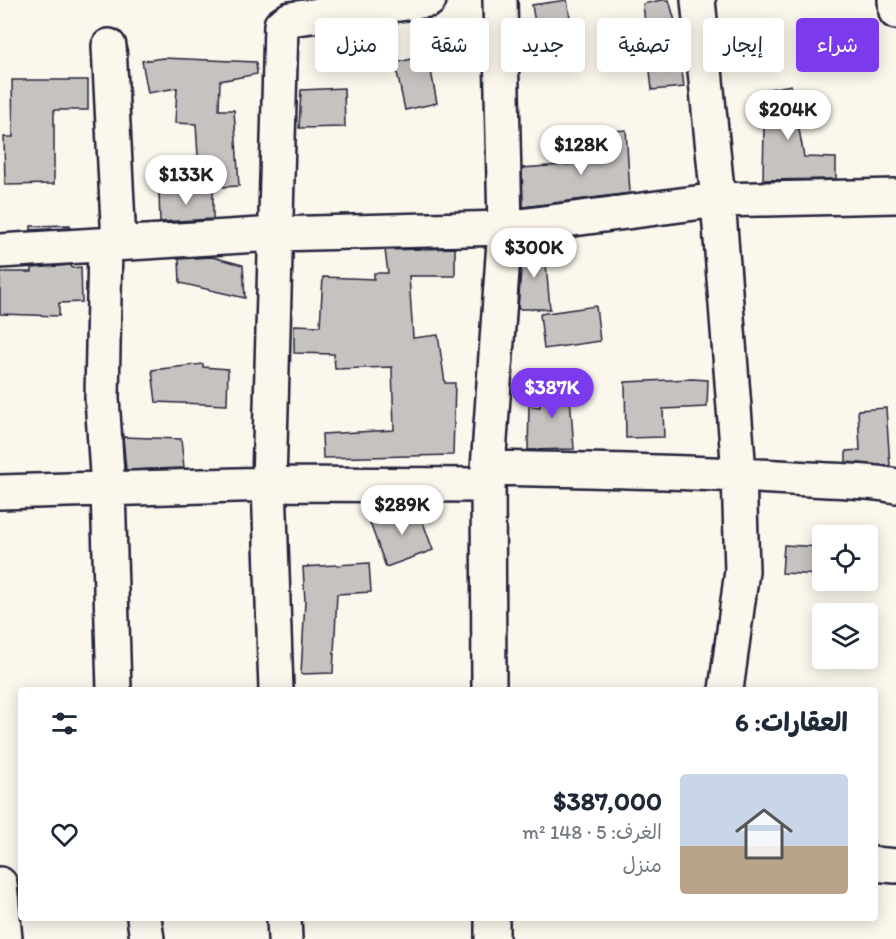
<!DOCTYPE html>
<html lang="ar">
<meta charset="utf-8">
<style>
body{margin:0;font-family:Itim,"Playpen Sans Arabic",sans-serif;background:#f2f2f3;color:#1f2937;direction:rtl;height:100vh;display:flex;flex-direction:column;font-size:22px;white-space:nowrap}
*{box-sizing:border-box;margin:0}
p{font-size:20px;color:#747a83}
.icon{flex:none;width:33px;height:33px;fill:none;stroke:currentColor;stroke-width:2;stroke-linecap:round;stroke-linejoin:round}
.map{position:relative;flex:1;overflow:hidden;direction:ltr}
.details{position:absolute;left:18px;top:687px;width:860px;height:234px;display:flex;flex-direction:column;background:#fff;border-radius:6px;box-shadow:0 3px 15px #0003;direction:rtl}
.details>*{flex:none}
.top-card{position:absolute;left:18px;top:18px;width:861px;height:54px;direction:rtl;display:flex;gap:12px}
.tools{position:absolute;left:812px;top:525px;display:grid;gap:12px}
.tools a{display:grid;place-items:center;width:66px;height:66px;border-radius:6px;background:#fff;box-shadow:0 3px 15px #0003;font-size:30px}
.price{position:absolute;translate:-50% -51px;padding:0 14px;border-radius:21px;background:#fff;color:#222;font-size:20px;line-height:39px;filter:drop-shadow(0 2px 3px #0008)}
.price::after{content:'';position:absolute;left:50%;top:36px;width:18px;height:14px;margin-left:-9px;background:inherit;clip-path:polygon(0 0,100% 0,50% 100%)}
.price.selected{background:#7c3aed;color:#fff}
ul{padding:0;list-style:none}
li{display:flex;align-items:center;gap:18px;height:150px;padding:0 30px}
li+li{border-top:2px solid #e0e1e3}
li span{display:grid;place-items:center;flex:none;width:168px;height:120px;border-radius:6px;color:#555}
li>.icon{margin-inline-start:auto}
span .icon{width:72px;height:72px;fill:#fffc;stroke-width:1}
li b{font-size:26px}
h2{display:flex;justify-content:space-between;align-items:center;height:72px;padding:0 30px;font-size:26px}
.tag{padding:0 21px;border-radius:6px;background:#fff;box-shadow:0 3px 15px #0003;font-size:21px;line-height:54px}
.tag.selected{background:#7c3aed;color:#fff}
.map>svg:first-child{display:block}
.building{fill:#c6c2c0;stroke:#22223b;stroke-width:1.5}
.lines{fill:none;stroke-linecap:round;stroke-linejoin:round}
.minor-casing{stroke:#22223b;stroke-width:38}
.minor{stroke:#fbf7ec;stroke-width:33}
</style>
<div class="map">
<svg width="896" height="939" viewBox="0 0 896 939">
<rect width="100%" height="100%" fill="#fbf7ec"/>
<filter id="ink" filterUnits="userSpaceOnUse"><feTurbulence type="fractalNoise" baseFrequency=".0167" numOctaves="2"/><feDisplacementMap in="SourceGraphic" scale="12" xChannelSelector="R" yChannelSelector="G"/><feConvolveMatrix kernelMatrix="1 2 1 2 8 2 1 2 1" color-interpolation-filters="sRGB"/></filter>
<g filter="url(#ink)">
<!-- building -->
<path class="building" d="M 567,0 L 572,29 L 537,35 L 532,5 Z
M 661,0 L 669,0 L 683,49 L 679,49 L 684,87 L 652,90 L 643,4 Z
M 428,55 L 437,103 L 405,110 L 395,63 Z
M 163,58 L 256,62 L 257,74 L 220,81 L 219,110 L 234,110 L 239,186 L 200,188 L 196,124 L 175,123 L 177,88 L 148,93 L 142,61 Z
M 12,80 L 88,80 L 88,110 L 54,110 L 54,184 L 5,185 L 4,137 L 13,137 Z
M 791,85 L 804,157 L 836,158 L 836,179 L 763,180 L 764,126 L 758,91 Z
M 344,88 L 345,127 L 299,128 L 301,90 Z
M 626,130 L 630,193 L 523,207 L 522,168 L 601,162 L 599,132 Z
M 213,190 L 213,219 L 160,222 L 159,192 Z
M 70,225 L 70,228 L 31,230 L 31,226 Z
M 544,242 L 550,309 L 518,309 L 523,245 Z
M 455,248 L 455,276 L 409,276 L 413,338 L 438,335 L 445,383 L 455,383 L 453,455 L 323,458 L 322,434 L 394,430 L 392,367 L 335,369 L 334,354 L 294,353 L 294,325 L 320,326 L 323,277 L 374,279 L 374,273 L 388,273 L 385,250 Z
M 212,257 L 243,265 L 245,298 L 180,283 L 179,259 Z
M 71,265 L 72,268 L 81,267 L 82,302 L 59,303 L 59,316 L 0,314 L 0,272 L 32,272 L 32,268 Z
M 596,306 L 600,341 L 544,349 L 540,314 Z
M 203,364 L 203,367 L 228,369 L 227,405 L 156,402 L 152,370 Z
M 692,379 L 708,380 L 707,407 L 663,409 L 664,437 L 626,438 L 625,382 Z
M 569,383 L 574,449 L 528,450 L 529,406 L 540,407 L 538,385 Z
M 886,408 L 890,466 L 846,462 L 846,451 L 860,450 L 858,410 Z
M 123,437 L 181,439 L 184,468 L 126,470 Z
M 417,506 L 433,550 L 386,567 L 370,523 Z
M 784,545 L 822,547 L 822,575 L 782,573 Z
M 369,563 L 371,592 L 337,594 L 333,673 L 301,674 L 305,601 L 303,567 Z"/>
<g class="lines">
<!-- minor casing -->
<g class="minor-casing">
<path id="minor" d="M 698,0 L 718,200 L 739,473 L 742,571 L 726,690
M 895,0 L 896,12
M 109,46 L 119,243
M 105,244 L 102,398 L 108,489 L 114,690
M 0,251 L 275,234 L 505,228 L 718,200 L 896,196
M 488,468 C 595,470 702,472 809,479 C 839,481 867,480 896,486
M 0,492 L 269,484 L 487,485
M 276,690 L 269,484 L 281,25 L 290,19 L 429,0
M 489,690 L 488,468 L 505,228 L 500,0
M 874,864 L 896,866
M 0,884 L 5,939
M 144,918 L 147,939
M 284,918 L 285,939
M 492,918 L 492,939"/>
</g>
<!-- minor -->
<use href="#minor" class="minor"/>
</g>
</g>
</svg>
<div class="tools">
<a><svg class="icon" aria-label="locate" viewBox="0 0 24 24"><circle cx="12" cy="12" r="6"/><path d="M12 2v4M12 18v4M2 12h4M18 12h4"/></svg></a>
<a><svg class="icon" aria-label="layers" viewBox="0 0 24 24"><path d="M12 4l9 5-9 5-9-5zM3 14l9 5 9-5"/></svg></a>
</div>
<b class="price" style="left:788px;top:141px">$204K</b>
<b class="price" style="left:581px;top:176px">$128K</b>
<b class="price" style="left:186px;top:206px">$133K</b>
<b class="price" style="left:534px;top:279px">$300K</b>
<b class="price selected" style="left:552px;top:419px">$387K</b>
<b class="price" style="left:402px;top:536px">$289K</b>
<div class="top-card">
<a class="tag selected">شراء</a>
<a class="tag">إيجار</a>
<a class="tag">تصفية</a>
<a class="tag">جديد</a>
<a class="tag">شقة</a>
<a class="tag">منزل</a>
</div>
<section class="details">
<h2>العقارات: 6<svg class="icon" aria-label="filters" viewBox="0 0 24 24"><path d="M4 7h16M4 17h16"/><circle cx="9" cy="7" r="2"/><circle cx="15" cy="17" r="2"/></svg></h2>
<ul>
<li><span style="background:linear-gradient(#c9d6e8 60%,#b9a48a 0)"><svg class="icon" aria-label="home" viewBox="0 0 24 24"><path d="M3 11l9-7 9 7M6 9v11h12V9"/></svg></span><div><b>$387,000</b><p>الغرف: 5 · 148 m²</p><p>منزل</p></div><svg class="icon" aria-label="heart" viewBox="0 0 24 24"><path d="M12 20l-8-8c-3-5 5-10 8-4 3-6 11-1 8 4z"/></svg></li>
</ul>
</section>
</div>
